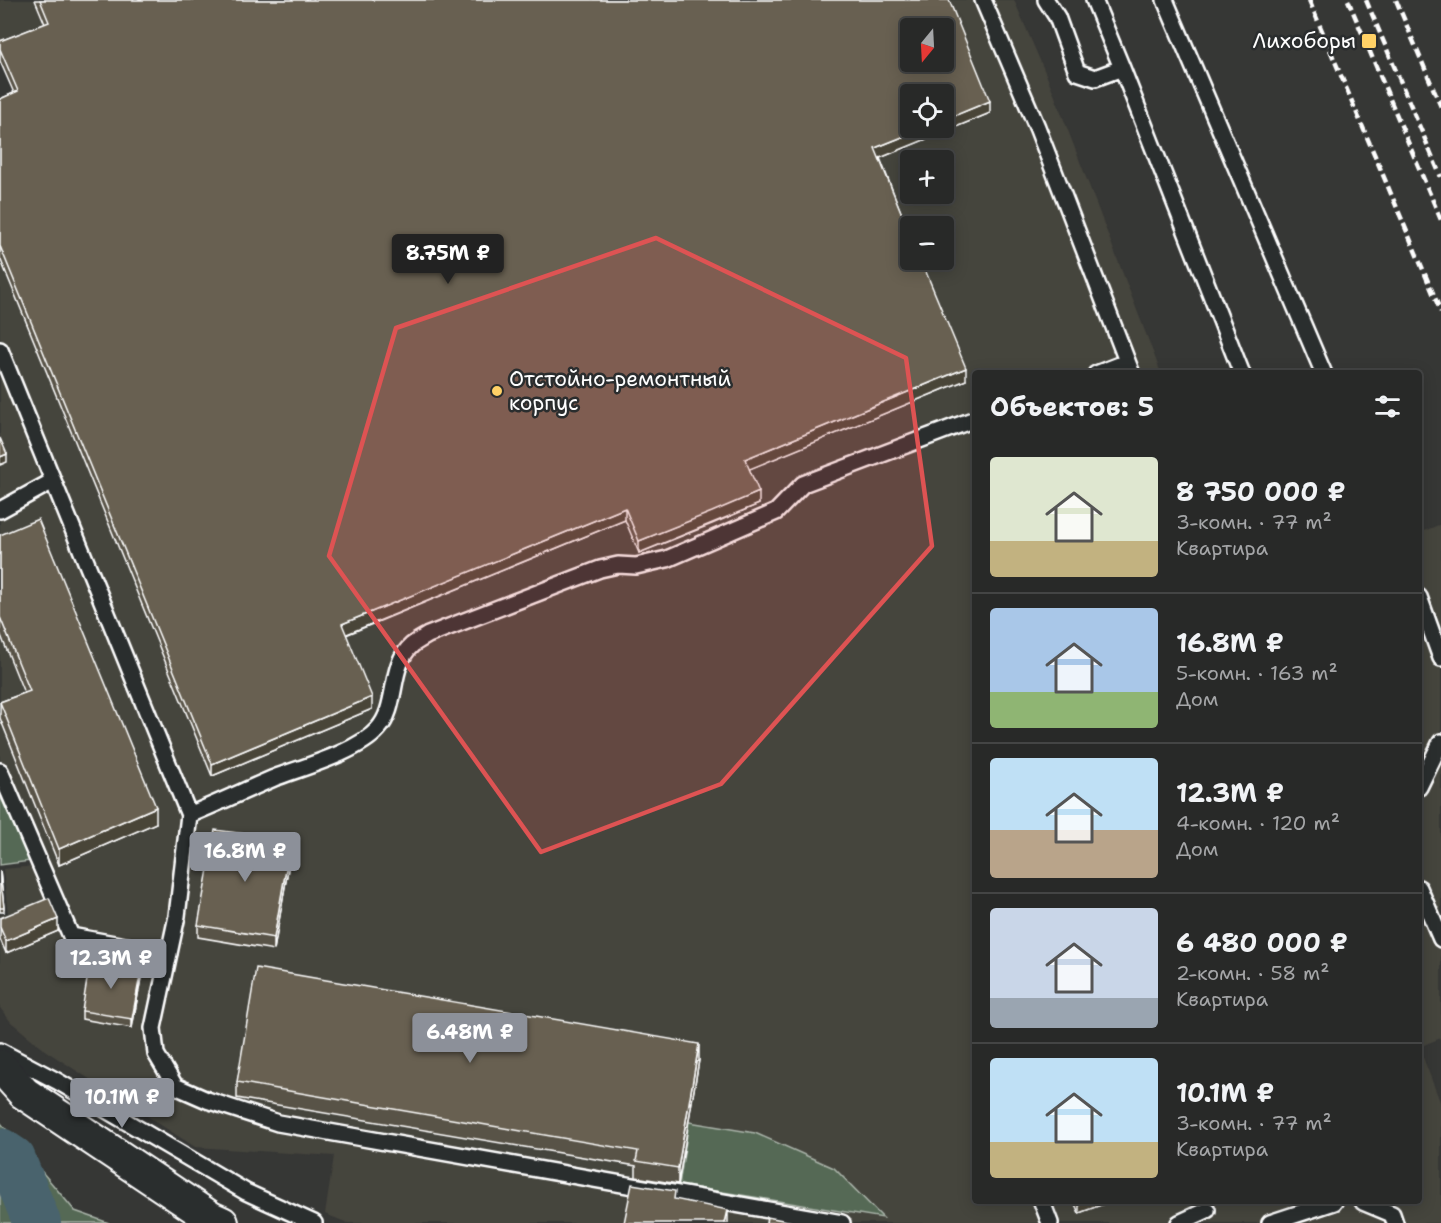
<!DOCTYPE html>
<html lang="ru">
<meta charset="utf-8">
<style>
body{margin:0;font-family:"Shantell Sans",sans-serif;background:#303130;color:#f1f3f6;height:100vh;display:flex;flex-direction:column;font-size:22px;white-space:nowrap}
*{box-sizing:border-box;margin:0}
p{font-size:20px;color:#a5a6a8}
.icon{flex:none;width:33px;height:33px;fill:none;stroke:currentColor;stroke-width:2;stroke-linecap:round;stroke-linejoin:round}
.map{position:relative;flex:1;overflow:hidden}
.drawer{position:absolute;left:972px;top:370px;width:450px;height:834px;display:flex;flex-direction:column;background:#282928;border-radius:6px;box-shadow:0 3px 15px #0003,0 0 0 2px #444545}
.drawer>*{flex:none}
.needle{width:39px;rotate:198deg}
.fabs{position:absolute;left:900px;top:18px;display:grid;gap:12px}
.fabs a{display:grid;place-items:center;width:54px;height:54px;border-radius:6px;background:#282928;box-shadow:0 3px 15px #0003,0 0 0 2px #444545;font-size:30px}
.price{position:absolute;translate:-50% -51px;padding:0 14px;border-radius:6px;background:#8c9099;color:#fff;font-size:20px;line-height:39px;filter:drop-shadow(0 2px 3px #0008)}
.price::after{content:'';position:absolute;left:50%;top:36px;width:18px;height:14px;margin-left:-9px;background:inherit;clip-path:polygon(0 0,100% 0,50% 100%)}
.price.current{background:#222;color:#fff}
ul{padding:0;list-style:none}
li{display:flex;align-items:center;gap:18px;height:150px;padding:0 18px}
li+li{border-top:2px solid #444545}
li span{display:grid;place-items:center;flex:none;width:168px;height:120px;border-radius:6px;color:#555}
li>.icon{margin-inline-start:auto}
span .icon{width:72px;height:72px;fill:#fffc;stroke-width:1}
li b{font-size:26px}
h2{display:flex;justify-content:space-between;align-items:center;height:72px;padding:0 18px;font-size:26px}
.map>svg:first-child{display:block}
.built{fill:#45443d;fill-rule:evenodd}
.green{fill:#556954;stroke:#aab4aa;stroke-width:1.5}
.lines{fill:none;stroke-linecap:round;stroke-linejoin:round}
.river{stroke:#49646d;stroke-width:48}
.lane-casing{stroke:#fff;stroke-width:20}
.street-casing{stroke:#fff;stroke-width:36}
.lane{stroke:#2a2d2e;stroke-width:15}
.street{stroke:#2a2d2e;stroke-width:32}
.rail{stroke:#fff;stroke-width:4.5;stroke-dasharray:9 4.5;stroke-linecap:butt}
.wall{fill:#595346;stroke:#fff;stroke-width:1.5}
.shaded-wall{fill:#494439;stroke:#fff;stroke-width:1.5}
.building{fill:#686151;stroke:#fff;stroke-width:1.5;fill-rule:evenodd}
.marked{fill:#de5353;fill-opacity:0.2;stroke:#de5353;stroke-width:4.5;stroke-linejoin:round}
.poi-dot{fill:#ffd166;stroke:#2a2d2e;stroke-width:2}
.labels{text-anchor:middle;stroke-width:5;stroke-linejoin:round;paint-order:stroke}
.poi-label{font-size:21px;fill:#fff;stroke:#2a2d2e;text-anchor:end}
</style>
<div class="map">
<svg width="1441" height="1223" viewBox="0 0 1441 1223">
<rect width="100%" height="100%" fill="#363735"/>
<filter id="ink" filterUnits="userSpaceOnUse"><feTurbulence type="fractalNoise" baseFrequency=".0167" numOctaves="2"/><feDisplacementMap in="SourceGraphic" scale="12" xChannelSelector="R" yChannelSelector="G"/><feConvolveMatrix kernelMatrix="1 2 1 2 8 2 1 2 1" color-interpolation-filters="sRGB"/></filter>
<g filter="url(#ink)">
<!-- built -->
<path class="built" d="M 0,0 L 1014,0 L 1051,86 L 1161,373 L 975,374 L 975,1202 L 1419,1202 L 1419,533 L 1441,524 L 1441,1038 L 1419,1047 L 1441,1104 L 1441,1223 L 348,1223 L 325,1214 L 334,1156 L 195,1147 L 46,1051 L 11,1022 L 0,1008 L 0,915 L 8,913 L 3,869 L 36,866 L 0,788 L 0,111 L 18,103 L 0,61 ZM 910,28 L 944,28 L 944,62 L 910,62 ZM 910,94 L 944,94 L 944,128 L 910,128 ZM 910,160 L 944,160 L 944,194 L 910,194 ZM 910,226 L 944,226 L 944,260 L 910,260 Z"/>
<!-- green -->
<path class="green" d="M 0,796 L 31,861 L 0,865 Z
M 0,1122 L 75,1211 L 109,1223 L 0,1223 Z
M 689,1122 L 755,1133 L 834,1168 L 883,1218 L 679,1185 Z"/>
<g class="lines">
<!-- river -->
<path class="river" d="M 0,1152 L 12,1160 L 37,1223"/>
<!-- lane casing -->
<g class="lane-casing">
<path id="lane" d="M 983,0 L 1037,127 L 1132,374
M 1046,0 L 1057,17 L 1077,72 L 1095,78 L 1122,68
M 1094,0 L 1122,68 L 1242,374
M 1165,0 L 1324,374
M 0,350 L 189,815 L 177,916 L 153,1028 L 156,1054 L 175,1086 L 207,1100 L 278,1123 L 842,1223
M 1096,374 L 1127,362
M 0,510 L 53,481
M 1419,597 L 1441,658
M 0,771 L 71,936 L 169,954
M 1419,787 L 1441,742
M 189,815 C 218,803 246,790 274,778 C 303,767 358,752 378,729 C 399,706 388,666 412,645 C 417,641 423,638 428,635 L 600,569 L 618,565 L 636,566 L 667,559 L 776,512 L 803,484 L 975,419
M 1419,888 L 1441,939
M 0,1051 L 57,1081 L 246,1192 L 314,1223
M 1042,1202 L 1050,1223
M 1363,1202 L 1392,1214 L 1395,1223
M 1179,1223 L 1207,1210
M 1270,1223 L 1334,1202"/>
</g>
<!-- street casing -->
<g class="street-casing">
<path id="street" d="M 0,1066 L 24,1093 L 211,1218 L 222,1223"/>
</g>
<!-- lane -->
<use href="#lane" class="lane"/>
<!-- street -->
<use href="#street" class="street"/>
<!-- rail -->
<path class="rail" d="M 1309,0 L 1441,312
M 1348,0 L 1441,220
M 1366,0 L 1441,177
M 1396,0 L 1441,107"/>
</g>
<!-- wall -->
<path class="wall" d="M 35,0 L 949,0 L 990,113 L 880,158 L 966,380 L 749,469 L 759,504 L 712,524 L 639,553 L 625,520 L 346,635 L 372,709 L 212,776 L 0,258 L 0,99 L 14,93 L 0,61 L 0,41 L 45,24 Z
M 0,535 L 156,823 L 59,865 L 0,718 L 0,702 L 24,693 L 0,633 Z
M 291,852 L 274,950 L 198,937 L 198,925 Z
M 0,871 L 4,908 L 4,912 L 0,912 Z
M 0,918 L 58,931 L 6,953 L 0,939 Z
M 141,978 L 132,1028 L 82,1019 L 82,1011 Z
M 699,1060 L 678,1184 L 636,1177 L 636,1166 L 237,1098 L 237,1082 Z
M 1074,1202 L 1109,1202 L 1079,1213 Z"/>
<!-- shaded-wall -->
<path class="shaded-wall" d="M 990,101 L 990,113 L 875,160 L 875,148 L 925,128 L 944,128 L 944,120 Z
M 966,368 L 966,380 L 745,471 L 745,459 Z
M 7,454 L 7,462 L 0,465 L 0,457 Z
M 759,492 L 759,504 L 639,553 L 639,541 Z
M 625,508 L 625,520 L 342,636 L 342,624 Z
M 372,697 L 372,709 L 212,776 L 212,764 Z
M 156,807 L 156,823 L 59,865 L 59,849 Z
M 291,840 L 291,852 L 274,950 L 274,938 Z
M 58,919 L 58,931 L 6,953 L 6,941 Z
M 141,970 L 141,978 L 132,1028 L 132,1019 Z
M 699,1044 L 699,1060 L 678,1184 L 678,1168 Z
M 1079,1202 L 1109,1202 L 1079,1213 Z
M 728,1210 L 728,1223 L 725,1223 Z"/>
<!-- building -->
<path class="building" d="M 40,0 L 949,0 L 990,101 L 944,120 L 944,94 L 910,94 L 910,128 L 925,128 L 875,148 L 910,234 L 910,260 L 921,260 L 966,368 L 745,459 L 759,492 L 712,512 L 639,541 L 625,508 L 342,624 L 372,697 L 212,764 L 0,246 L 0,99 L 18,91 L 0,49 L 0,41 L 49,22 ZM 910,28 L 944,28 L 944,62 L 910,62 Z
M 0,438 L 7,454 L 0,457 Z
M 38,519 L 156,807 L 59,849 L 0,702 L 30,691 L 0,617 L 0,535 Z
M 215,830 L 291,840 L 274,938 L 198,925 Z
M 0,871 L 4,908 L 0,908 Z
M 49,898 L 58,919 L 6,941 L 0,927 L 0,918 Z
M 90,961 L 141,970 L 132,1019 L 82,1011 Z
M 256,968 L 699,1044 L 678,1168 L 636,1161 L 638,1151 L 237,1082 Z
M 632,1184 L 675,1191 L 674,1199 L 728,1210 L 725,1223 L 624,1223 Z
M 767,1217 L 798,1223 L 766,1223 Z"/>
</g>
<!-- marked area -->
<path class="marked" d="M 656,238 L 906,358 L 932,546 L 721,784 L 541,852 L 329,556 L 396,328 Z"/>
<!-- markers -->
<g class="poi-dot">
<rect x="1361" y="33" width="16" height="16" rx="3"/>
<circle cx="497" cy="391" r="6"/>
</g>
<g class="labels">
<!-- poi labels -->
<g class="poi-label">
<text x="1356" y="48">Лихоборы</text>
<text x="509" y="386" text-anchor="start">Отстойно-ремонтный<tspan x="509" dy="24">корпус</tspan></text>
</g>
</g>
</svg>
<div class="fabs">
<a><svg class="needle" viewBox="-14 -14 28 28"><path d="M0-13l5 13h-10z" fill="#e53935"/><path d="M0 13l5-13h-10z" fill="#a5a6a8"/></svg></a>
<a><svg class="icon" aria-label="locate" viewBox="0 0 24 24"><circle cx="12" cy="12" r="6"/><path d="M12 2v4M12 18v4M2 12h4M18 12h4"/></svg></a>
<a>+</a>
<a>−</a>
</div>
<b class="price current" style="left:448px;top:285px">8.75M ₽</b>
<b class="price" style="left:245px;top:883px">16.8M ₽</b>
<b class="price" style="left:111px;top:990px">12.3M ₽</b>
<b class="price" style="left:470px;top:1064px">6.48M ₽</b>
<b class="price" style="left:122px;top:1129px">10.1M ₽</b>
<section class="drawer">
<h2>Объектов: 5<svg class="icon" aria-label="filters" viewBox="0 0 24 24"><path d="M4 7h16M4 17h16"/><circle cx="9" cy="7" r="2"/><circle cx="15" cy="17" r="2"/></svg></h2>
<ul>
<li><span style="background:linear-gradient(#dfe7d0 70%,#c2b280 0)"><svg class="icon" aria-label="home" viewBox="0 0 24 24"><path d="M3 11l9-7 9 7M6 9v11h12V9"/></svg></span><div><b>8 750 000 ₽</b><p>3-комн. · 77 m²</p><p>Квартира</p></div></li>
<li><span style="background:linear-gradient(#a9c7e8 70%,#8fb573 0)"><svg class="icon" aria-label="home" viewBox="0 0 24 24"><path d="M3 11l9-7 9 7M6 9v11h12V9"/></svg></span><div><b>16.8M ₽</b><p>5-комн. · 163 m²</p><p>Дом</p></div></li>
<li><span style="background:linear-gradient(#bfe0f5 60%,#b9a48a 0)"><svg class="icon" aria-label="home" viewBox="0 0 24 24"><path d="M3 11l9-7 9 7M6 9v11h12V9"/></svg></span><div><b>12.3M ₽</b><p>4-комн. · 120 m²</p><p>Дом</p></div></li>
<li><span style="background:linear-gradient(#c9d6e8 75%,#9aa5b1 0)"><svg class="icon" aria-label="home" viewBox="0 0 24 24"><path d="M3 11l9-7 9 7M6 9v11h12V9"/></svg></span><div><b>6 480 000 ₽</b><p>2-комн. · 58 m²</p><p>Квартира</p></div></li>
<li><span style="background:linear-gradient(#bfe0f5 70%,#c2b280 0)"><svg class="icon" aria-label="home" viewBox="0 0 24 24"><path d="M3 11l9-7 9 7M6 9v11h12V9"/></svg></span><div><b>10.1M ₽</b><p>3-комн. · 77 m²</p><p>Квартира</p></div></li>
</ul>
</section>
</div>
